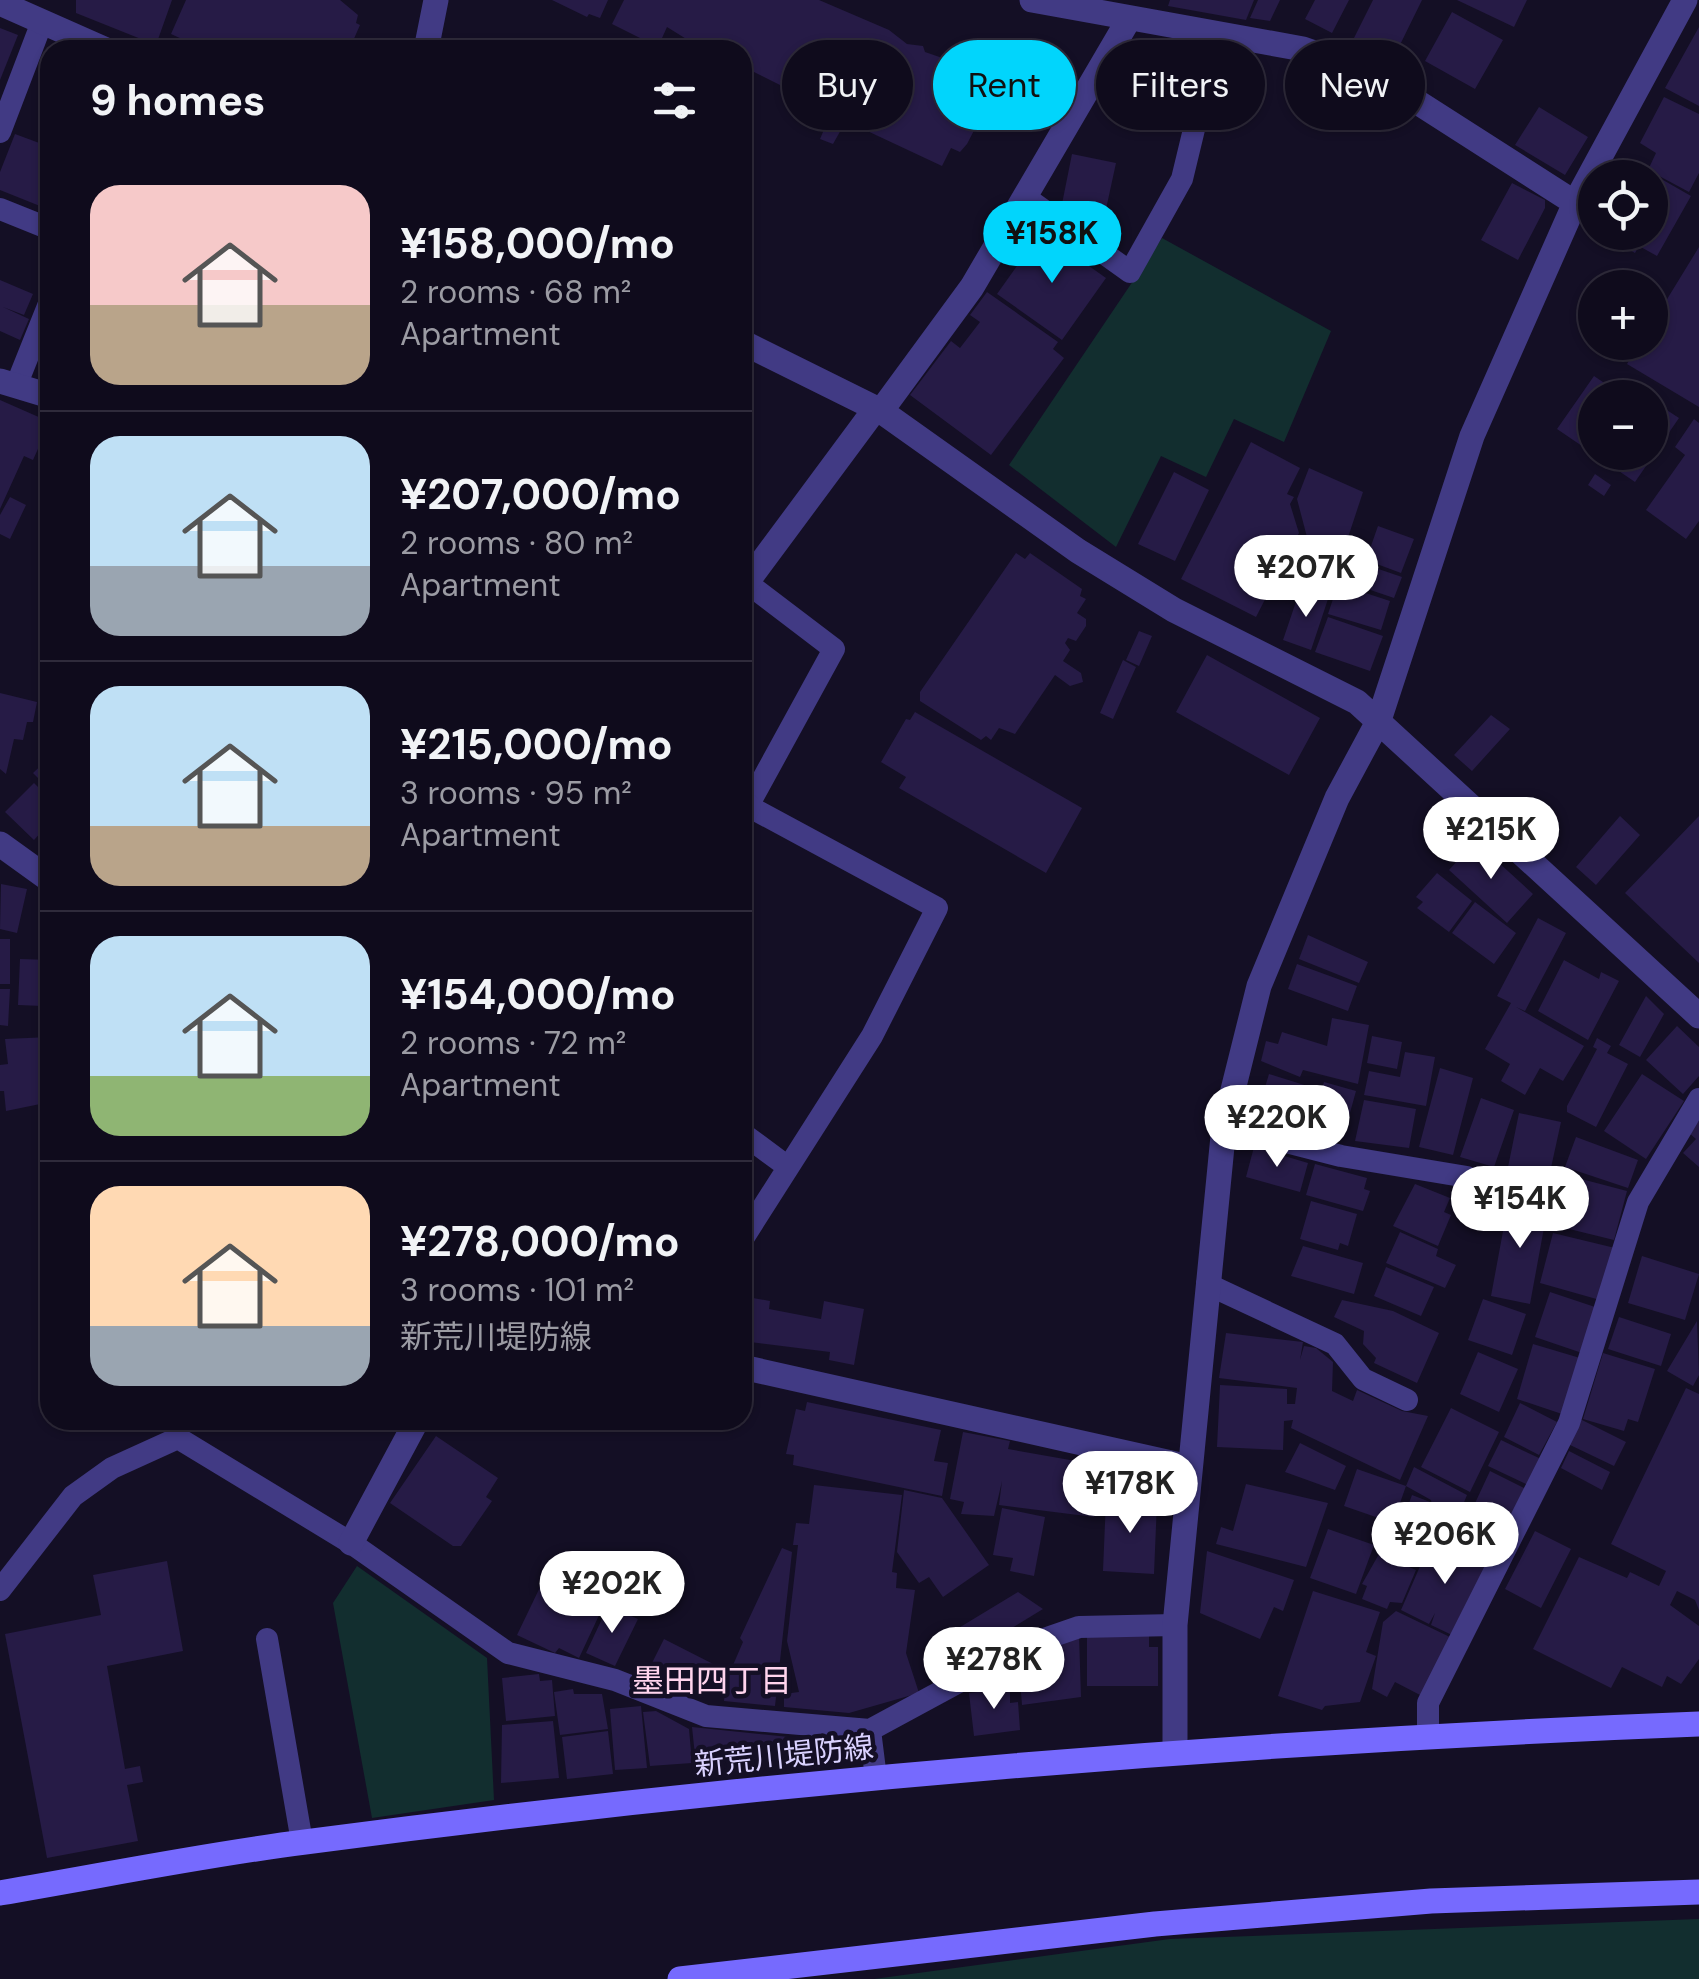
<!DOCTYPE html>
<meta charset="utf-8">
<style>
body{margin:0;font-family:"DM Sans","Noto Sans JP",sans-serif;background:#181425;color:#f1f3f6;height:100vh;display:flex;flex-direction:column;font-size:38px;white-space:nowrap}
*{box-sizing:border-box;margin:0}
p{font-size:32px;color:#9b9ba3}
.icon{flex:none;width:55px;height:55px;fill:none;stroke:currentColor;stroke-width:2;stroke-linecap:round;stroke-linejoin:round}
.map{position:relative;flex:1;overflow:hidden}
.sheet{position:absolute;left:40px;top:40px;width:712px;height:1390px;display:flex;flex-direction:column;background:#0f0b1c;border-radius:30px;box-shadow:0 2px 8px #0004,0 0 0 2px #2f2b3b}
.sheet>*{flex:none}
.guide{position:absolute;left:782px;top:40px;width:765px;height:90px;display:flex;gap:20px}
.buttons{position:absolute;left:1578px;top:160px;display:grid;gap:20px}
.buttons a{display:grid;place-items:center;width:90px;height:90px;border-radius:50%;background:#0f0b1c;box-shadow:0 2px 8px #0004,0 0 0 2px #2f2b3b;font-size:50px}
.price{position:absolute;translate:-50% -85px;padding:0 22px;border-radius:35px;background:#fff;color:#222;font-size:32px;line-height:65px;filter:drop-shadow(0 2px 5px #0008)}
.price::after{content:'';position:absolute;left:50%;top:60px;width:30px;height:22px;margin-left:-15px;background:inherit;clip-path:polygon(0 0,100% 0,50% 100%)}
.price.selected{background:#01d5fc;color:#111}
ul{padding:0;list-style:none}
li{display:flex;align-items:center;gap:30px;height:250px;padding:0 50px}
li+li{border-top:2px solid #2f2b3b}
li span{display:grid;place-items:center;flex:none;width:280px;height:200px;border-radius:30px;color:#555}
li>.icon{margin-inline-start:auto}
span .icon{width:120px;height:120px;fill:#fffc;stroke-width:1}
li b{font-size:42px}
h2{display:flex;justify-content:space-between;align-items:center;height:120px;padding:0 50px;font-size:42px}
.pill{padding:0 35px;border-radius:45px;background:#0f0b1c;box-shadow:0 2px 8px #0004,0 0 0 2px #2f2b3b;font-size:35px;line-height:90px}
.pill.selected{background:#01d5fc;color:#111}
.map>svg:first-child{display:block}
.green{fill:#122e2f}
.building{fill:#261b46}
.lines{fill:none;stroke-linecap:round;stroke-linejoin:round}
.service{stroke:#413a84;stroke-width:22}
.minor{stroke:#413a84;stroke-width:25}
.secondary{stroke:#766afe;stroke-width:25}
.labels{text-anchor:middle;stroke-width:9;stroke-linejoin:round;paint-order:stroke}
.street-label{font-size:30px;fill:#dad2ff;stroke:#140f25}
.neighbourhood-label{font-size:32px;fill:#ffd4ed;stroke:#140f25}
</style>
<div class="map">
<svg width="1699" height="1979" viewBox="0 0 1699 1979">
<rect width="100%" height="100%" fill="#140f25"/>
<!-- green -->
<path class="green" d="M 1162,238 L 1331,331 L 1284,442 L 1234,419 L 1206,477 L 1161,456 L 1116,547 L 1009,465 Z
M 357,1566 L 487,1658 L 494,1800 L 372,1818 L 333,1603 Z
M 1699,1919 L 1699,1979 L 874,1979 L 1170,1939 Z"/>
<!-- building -->
<path class="building" d="M 76,0 L 172,0 L 156,45 L 76,13 Z
M 186,0 L 340,0 L 358,15 L 356,23 L 360,25 L 349,50 L 206,50 L 171,34 Z
M 552,0 L 608,0 L 600,18 L 589,14 L 587,17 Z
M 624,0 L 819,0 L 889,30 L 907,44 L 923,46 L 925,52 L 957,63 L 977,78 L 985,79 L 978,99 L 985,102 L 982,115 L 967,144 L 960,152 L 951,148 L 942,166 L 846,121 L 833,144 L 820,139 L 832,111 L 742,66 L 742,50 L 704,50 L 667,27 L 658,47 L 612,24 Z
M 1170,0 L 1254,0 L 1246,20 L 1168,6 Z
M 1258,0 L 1280,0 L 1270,21 L 1250,18 Z
M 1315,0 L 1349,0 L 1332,33 L 1305,19 Z
M 1373,0 L 1422,0 L 1394,57 L 1354,38 Z
M 1457,0 L 1527,0 L 1514,27 Z
M 1452,12 L 1503,40 L 1475,89 L 1425,61 Z
M 1699,27 L 1699,106 L 1665,88 Z
M 0,28 L 18,35 L 0,80 Z
M 1664,97 L 1699,114 L 1699,173 L 1689,192 L 1648,170 L 1656,153 L 1640,143 Z
M 1539,107 L 1588,137 L 1565,175 L 1515,145 Z
M 15,134 L 50,147 L 50,210 L 0,190 L 0,172 Z
M 1072,154 L 1116,163 L 1103,223 L 1069,216 L 1061,209 Z
M 1628,160 L 1691,196 L 1657,256 L 1639,246 L 1635,253 L 1607,236 L 1609,232 L 1650,232 L 1650,178 L 1619,178 Z
M 1512,183 L 1545,200 L 1545,208 L 1518,260 L 1481,240 Z
M 1041,232 L 1106,278 L 1062,340 L 997,294 Z
M 1699,247 L 1699,407 L 1627,364 L 1640,342 L 1650,342 L 1650,327 Z
M 0,280 L 33,294 L 24,315 L 3,307 L 29,319 L 20,340 L 0,331 Z
M 987,292 L 1058,342 L 1053,349 L 1064,358 L 991,455 L 910,395 L 951,341 L 960,348 L 980,322 L 970,315 Z
M 1594,376 L 1625,397 L 1632,387 L 1648,398 L 1595,398 L 1595,452 L 1650,452 L 1650,399 L 1679,418 L 1635,482 L 1557,429 Z
M 0,400 L 50,422 L 33,460 L 24,456 L 0,509 Z
M 1694,419 L 1699,423 L 1699,521 L 1686,539 L 1646,510 L 1685,455 L 1675,447 Z
M 1251,442 L 1300,468 L 1287,494 L 1294,497 L 1290,504 L 1299,533 L 1256,617 L 1181,579 Z
M 1309,468 L 1363,492 L 1330,592 L 1303,580 L 1312,556 L 1297,499 Z
M 1174,472 L 1209,490 L 1175,561 L 1138,544 Z
M 1595,474 L 1611,485 L 1604,496 L 1588,485 Z
M 10,497 L 26,505 L 10,539 L 0,534 L 0,515 Z
M 1378,526 L 1414,539 L 1401,573 L 1366,560 Z
M 1016,553 L 1025,559 L 1030,553 L 1082,589 L 1080,596 L 1086,599 L 1077,613 L 1086,619 L 1086,626 L 1076,641 L 1068,638 L 1065,643 L 1070,650 L 1063,661 L 1081,673 L 1083,682 L 1070,686 L 1055,675 L 1015,734 L 999,728 L 991,740 L 986,736 L 981,740 L 920,701 L 920,692 Z
M 1346,558 L 1402,577 L 1394,598 L 1338,579 Z
M 1338,584 L 1390,601 L 1381,630 L 1328,614 Z
M 1300,590 L 1328,599 L 1311,650 L 1283,640 Z
M 1328,617 L 1383,636 L 1370,671 L 1315,652 Z
M 1139,631 L 1152,636 L 1139,666 L 1126,660 Z
M 1207,655 L 1320,718 L 1289,775 L 1176,712 Z
M 1123,660 L 1136,667 L 1113,719 L 1100,713 Z
M 0,693 L 37,702 L 33,722 L 27,722 L 23,740 L 14,739 L 6,774 L 0,769 Z
M 915,712 L 1082,808 L 1046,873 L 899,788 L 906,777 L 881,762 L 906,719 L 910,720 Z
M 1491,715 L 1510,729 L 1472,771 L 1454,755 Z
M 50,757 L 50,790 L 33,773 Z
M 34,783 L 50,799 L 50,836 L 43,830 L 34,840 L 5,812 Z
M 1620,816 L 1640,835 L 1596,885 L 1576,867 Z
M 1699,816 L 1699,963 L 1625,893 Z
M 1475,841 L 1533,894 L 1507,923 L 1449,870 Z
M 1437,873 L 1472,901 L 1449,932 L 1417,908 L 1423,902 L 1416,897 Z
M 1,884 L 27,889 L 17,933 L 0,929 Z
M 1475,902 L 1516,933 L 1494,964 L 1452,933 Z
M 1538,918 L 1566,933 L 1525,1011 L 1516,1007 L 1584,1046 L 1563,1081 L 1540,1068 L 1525,1095 L 1501,1081 L 1510,1064 L 1485,1049 L 1511,1003 L 1497,996 Z
M 1308,935 L 1368,962 L 1359,983 L 1299,959 Z
M 0,939 L 10,939 L 10,984 L 0,984 Z
M 20,959 L 50,960 L 50,1002 L 43,1001 L 43,1006 L 18,1005 Z
M 1564,960 L 1599,979 L 1601,972 L 1619,981 L 1588,1040 L 1538,1011 Z
M 1297,964 L 1357,986 L 1348,1011 L 1288,989 Z
M 0,989 L 10,989 L 8,1026 L 0,1025 Z
M 1646,996 L 1664,1014 L 1640,1057 L 1619,1045 Z
M 1332,1018 L 1369,1025 L 1358,1084 L 1303,1070 L 1300,1077 L 1261,1061 L 1266,1041 L 1278,1044 L 1282,1032 L 1327,1046 Z
M 1677,1026 L 1699,1047 L 1699,1076 L 1683,1094 L 1646,1060 Z
M 1372,1036 L 1402,1042 L 1397,1069 L 1367,1063 Z
M 50,1037 L 50,1102 L 6,1111 L 4,1091 L 0,1091 L 0,1065 L 8,1064 L 5,1039 Z
M 1597,1038 L 1611,1046 L 1607,1053 L 1628,1064 L 1596,1127 L 1567,1112 L 1567,1106 L 1597,1049 L 1593,1047 Z
M 1405,1052 L 1435,1057 L 1426,1106 L 1364,1095 L 1369,1071 L 1400,1077 Z
M 1440,1068 L 1473,1078 L 1453,1155 L 1419,1147 Z
M 1269,1074 L 1317,1089 L 1304,1129 L 1257,1114 Z
M 1642,1074 L 1684,1101 L 1646,1159 L 1604,1131 Z
M 1324,1082 L 1356,1091 L 1343,1138 L 1310,1130 Z
M 1481,1098 L 1514,1110 L 1494,1167 L 1460,1157 Z
M 1364,1100 L 1416,1109 L 1409,1148 L 1355,1141 Z
M 1519,1113 L 1561,1122 L 1547,1186 L 1506,1177 Z
M 1699,1121 L 1699,1167 L 1683,1153 L 1696,1139 L 1688,1132 Z
M 1576,1137 L 1638,1160 L 1628,1188 L 1565,1167 Z
M 1254,1147 L 1308,1163 L 1300,1192 L 1246,1177 Z
M 1315,1164 L 1367,1178 L 1364,1189 L 1370,1191 L 1363,1211 L 1306,1195 Z
M 1566,1175 L 1627,1191 L 1614,1240 L 1553,1225 Z
M 1415,1184 L 1450,1198 L 1444,1212 L 1451,1215 L 1438,1246 L 1393,1226 Z
M 1509,1199 L 1548,1206 L 1530,1304 L 1491,1296 Z
M 1311,1201 L 1357,1214 L 1348,1246 L 1340,1243 L 1338,1250 L 1300,1239 Z
M 1400,1232 L 1438,1249 L 1436,1256 L 1456,1265 L 1445,1288 L 1386,1263 Z
M 1553,1233 L 1615,1248 L 1600,1300 L 1540,1283 Z
M 1303,1246 L 1363,1263 L 1354,1294 L 1291,1276 Z
M 1642,1256 L 1699,1274 L 1685,1320 L 1628,1303 Z
M 1386,1267 L 1434,1287 L 1421,1316 L 1374,1296 Z
M 1550,1292 L 1598,1308 L 1582,1353 L 1535,1337 Z
M 742,1296 L 770,1301 L 769,1309 L 821,1319 L 824,1301 L 864,1309 L 854,1365 L 829,1360 L 830,1352 L 742,1341 Z
M 1483,1299 L 1526,1314 L 1512,1355 L 1468,1340 Z
M 1342,1300 L 1393,1311 L 1439,1333 L 1417,1383 L 1374,1363 L 1376,1358 L 1363,1344 L 1364,1331 L 1334,1317 Z
M 1619,1317 L 1671,1334 L 1661,1366 L 1608,1349 Z
M 1697,1321 L 1699,1375 L 1693,1386 L 1667,1371 Z
M 1226,1333 L 1303,1342 L 1300,1360 L 1304,1346 L 1316,1348 L 1333,1362 L 1332,1391 L 1353,1401 L 1357,1390 L 1402,1411 L 1428,1416 L 1400,1480 L 1291,1428 L 1293,1420 L 1284,1421 L 1283,1450 L 1217,1447 L 1220,1385 L 1287,1389 L 1287,1404 L 1295,1404 L 1297,1388 L 1219,1378 Z
M 1533,1344 L 1580,1358 L 1562,1414 L 1517,1399 Z
M 1478,1352 L 1518,1369 L 1499,1412 L 1460,1394 Z
M 1603,1353 L 1655,1369 L 1638,1422 L 1628,1419 L 1624,1431 L 1583,1419 Z
M 1686,1388 L 1699,1394 L 1699,1610 L 1695,1600 L 1677,1591 L 1670,1605 L 1699,1626 L 1699,1659 L 1681,1684 L 1667,1676 L 1662,1687 L 1622,1667 L 1611,1688 L 1533,1649 L 1579,1557 L 1627,1578 L 1630,1572 L 1659,1586 L 1666,1571 L 1611,1544 Z
M 807,1402 L 941,1430 L 934,1461 L 948,1463 L 942,1496 L 793,1465 L 794,1455 L 786,1454 L 796,1409 L 805,1411 Z
M 1520,1403 L 1557,1422 L 1539,1455 L 1504,1437 Z
M 1451,1408 L 1499,1432 L 1470,1492 L 1421,1467 Z
M 1580,1419 L 1626,1442 L 1614,1466 L 1568,1444 Z
M 963,1432 L 1010,1441 L 1008,1449 L 1104,1466 L 1094,1517 L 999,1505 L 1002,1481 L 994,1516 L 961,1514 L 964,1502 L 950,1499 Z
M 436,1436 L 498,1478 L 486,1497 L 492,1501 L 461,1546 L 453,1546 L 390,1503 Z
M 1501,1440 L 1541,1459 L 1528,1485 L 1488,1466 Z
M 1300,1443 L 1346,1466 L 1335,1490 L 1285,1472 Z
M 1569,1451 L 1610,1472 L 1602,1490 L 1561,1468 Z
M 1414,1467 L 1467,1495 L 1446,1546 L 1439,1543 L 1431,1500 L 1406,1486 Z
M 1357,1469 L 1406,1486 L 1393,1523 L 1344,1506 Z
M 1490,1471 L 1526,1489 L 1490,1559 L 1457,1542 Z
M 1246,1484 L 1328,1503 L 1306,1567 L 1216,1544 L 1221,1527 L 1233,1531 Z
M 814,1485 L 902,1495 L 892,1572 L 897,1573 L 896,1588 L 915,1590 L 906,1653 L 919,1693 L 849,1713 L 784,1707 L 784,1694 L 799,1692 L 787,1641 L 798,1545 L 793,1545 L 796,1523 L 809,1524 Z
M 904,1490 L 942,1498 L 989,1565 L 943,1597 L 929,1577 L 919,1583 L 897,1552 Z
M 1412,1495 L 1430,1502 L 1428,1509 L 1434,1520 L 1418,1566 L 1390,1555 Z
M 1106,1499 L 1157,1502 L 1154,1574 L 1103,1571 Z
M 1002,1508 L 1045,1517 L 1034,1576 L 1010,1571 L 1013,1558 L 993,1555 Z
M 1328,1529 L 1374,1545 L 1356,1594 L 1310,1578 Z
M 1535,1531 L 1571,1549 L 1541,1608 L 1505,1589 Z
M 1431,1541 L 1444,1553 L 1454,1545 L 1490,1562 L 1452,1635 L 1431,1625 L 1435,1613 L 1429,1624 L 1401,1610 Z
M 782,1548 L 792,1552 L 775,1706 L 724,1701 L 727,1679 L 743,1642 L 740,1638 Z
M 1207,1551 L 1294,1580 L 1283,1611 L 1274,1607 L 1260,1639 L 1200,1613 Z
M 1379,1554 L 1416,1570 L 1402,1603 L 1390,1602 L 1387,1609 L 1362,1599 L 1367,1586 L 1362,1584 Z
M 167,1561 L 183,1651 L 107,1666 L 125,1769 L 140,1766 L 143,1782 L 127,1785 L 138,1841 L 47,1858 L 5,1634 L 101,1615 L 93,1575 Z
M 543,1581 L 602,1609 L 579,1658 L 559,1648 L 555,1653 L 517,1635 Z
M 1313,1591 L 1380,1612 L 1366,1652 L 1376,1656 L 1360,1702 L 1325,1706 L 1322,1710 L 1278,1696 Z
M 1018,1592 L 1043,1609 L 966,1656 L 952,1632 Z
M 608,1606 L 638,1619 L 615,1666 L 586,1653 Z
M 1396,1611 L 1452,1638 L 1422,1696 L 1395,1682 L 1387,1697 L 1372,1689 L 1383,1622 Z
M 1149,1633 L 1149,1647 L 1158,1647 L 1158,1686 L 1087,1686 L 1087,1634 Z
M 1079,1635 L 1081,1697 L 1022,1705 L 1019,1668 L 1038,1663 L 1038,1652 Z
M 664,1639 L 719,1667 L 704,1697 L 650,1667 Z
M 539,1674 L 540,1681 L 552,1680 L 555,1716 L 506,1721 L 502,1678 Z
M 1010,1688 L 1010,1703 L 1018,1702 L 1020,1730 L 974,1736 L 969,1693 Z
M 573,1689 L 574,1694 L 602,1694 L 608,1729 L 560,1735 L 554,1692 Z
M 641,1706 L 647,1768 L 615,1770 L 610,1709 Z
M 656,1711 L 689,1729 L 692,1763 L 650,1766 L 643,1712 Z
M 553,1721 L 559,1778 L 501,1783 L 502,1725 Z
M 692,1727 L 809,1739 L 811,1753 L 696,1765 Z
M 608,1731 L 613,1774 L 567,1779 L 562,1737 Z"/>
<g class="lines">
<!-- service -->
<path class="service" d="M 0,132 L 42,22
M 1025,197 L 1130,272 L 1182,179 L 1217,34
M 0,209 L 50,229
M 16,386 L 50,301
M 742,579 L 834,649 L 748,806 L 937,908 L 872,1036 L 742,1240
M 1224,1126 L 1341,1156 L 1467,1177
M 742,1133 L 788,1167
M 1207,1284 L 1335,1344 L 1363,1379 L 1407,1400
M 0,1590 L 73,1496 L 112,1468 L 178,1438 L 351,1543 L 508,1653 L 615,1680 L 706,1716 L 870,1730 L 1027,1645 L 1079,1627 L 1175,1625
M 267,1639 L 302,1842
M 870,1730 L 876,1778
M 1428,1735 L 1428,1703 L 1569,1423 L 1638,1202 L 1699,1099"/>
<!-- minor -->
<path class="minor" d="M 1032,0 L 1303,49 L 1372,73 L 1575,203
M 0,3 L 106,50
M 426,50 L 436,0
M 742,342 L 881,411 L 1078,551 L 1174,610 L 1357,702 L 1699,1016
M 0,381 L 50,396
M 881,411 L 972,287 L 1129,19
M 747,582 L 876,408
M 742,818 L 748,806
M 0,844 L 50,880
M 742,1367 L 1189,1467
M 351,1543 L 417,1420
M 1175,1751 L 1175,1625 L 1224,1126 L 1259,986 L 1337,798 L 1379,720 L 1472,436 L 1575,203 L 1685,0"/>
<!-- secondary -->
<path class="secondary" d="M 0,1893 C 101,1876 203,1855 305,1842 C 768,1781 1233,1742 1699,1724
M 680,1979 L 1155,1924 L 1431,1901 L 1699,1892"/>
</g>
<g class="labels">
<!-- street labels -->
<g class="street-label">
<text transform="translate(784 1756) rotate(-6)" y="10">新荒川堤防線</text>
</g>
<!-- neighbourhood labels -->
<g class="neighbourhood-label">
<text x="712" y="1692">墨田四丁目</text>
</g>
</g>
</svg>
<div class="buttons">
<a><svg class="icon" aria-label="locate" viewBox="0 0 24 24"><circle cx="12" cy="12" r="6"/><path d="M12 2v4M12 18v4M2 12h4M18 12h4"/></svg></a>
<a>+</a>
<a>−</a>
</div>
<b class="price selected" style="left:1052px;top:286px">¥158K</b>
<b class="price" style="left:1306px;top:620px">¥207K</b>
<b class="price" style="left:1491px;top:882px">¥215K</b>
<b class="price" style="left:1277px;top:1170px">¥220K</b>
<b class="price" style="left:1520px;top:1251px">¥154K</b>
<b class="price" style="left:1130px;top:1536px">¥178K</b>
<b class="price" style="left:1445px;top:1587px">¥206K</b>
<b class="price" style="left:612px;top:1636px">¥202K</b>
<b class="price" style="left:994px;top:1712px">¥278K</b>
<div class="guide">
<a class="pill">Buy</a>
<a class="pill selected">Rent</a>
<a class="pill">Filters</a>
<a class="pill">New</a>
</div>
<section class="sheet">
<h2>9 homes<svg class="icon" aria-label="filters" viewBox="0 0 24 24"><path d="M4 7h16M4 17h16"/><circle cx="9" cy="7" r="2"/><circle cx="15" cy="17" r="2"/></svg></h2>
<ul>
<li><span style="background:linear-gradient(#f6c9c9 60%,#b9a48a 0)"><svg class="icon" aria-label="home" viewBox="0 0 24 24"><path d="M3 11l9-7 9 7M6 9v11h12V9"/></svg></span><div><b>¥158,000/mo</b><p>2 rooms · 68 m²</p><p>Apartment</p></div></li>
<li><span style="background:linear-gradient(#bfe0f5 65%,#9aa5b1 0)"><svg class="icon" aria-label="home" viewBox="0 0 24 24"><path d="M3 11l9-7 9 7M6 9v11h12V9"/></svg></span><div><b>¥207,000/mo</b><p>2 rooms · 80 m²</p><p>Apartment</p></div></li>
<li><span style="background:linear-gradient(#bfe0f5 70%,#b9a48a 0)"><svg class="icon" aria-label="home" viewBox="0 0 24 24"><path d="M3 11l9-7 9 7M6 9v11h12V9"/></svg></span><div><b>¥215,000/mo</b><p>3 rooms · 95 m²</p><p>Apartment</p></div></li>
<li><span style="background:linear-gradient(#bfe0f5 70%,#8fb573 0)"><svg class="icon" aria-label="home" viewBox="0 0 24 24"><path d="M3 11l9-7 9 7M6 9v11h12V9"/></svg></span><div><b>¥154,000/mo</b><p>2 rooms · 72 m²</p><p>Apartment</p></div></li>
<li><span style="background:linear-gradient(#ffd9b3 70%,#9aa5b1 0)"><svg class="icon" aria-label="home" viewBox="0 0 24 24"><path d="M3 11l9-7 9 7M6 9v11h12V9"/></svg></span><div><b>¥278,000/mo</b><p>3 rooms · 101 m²</p><p>新荒川堤防線</p></div></li>
</ul>
</section>
</div>
